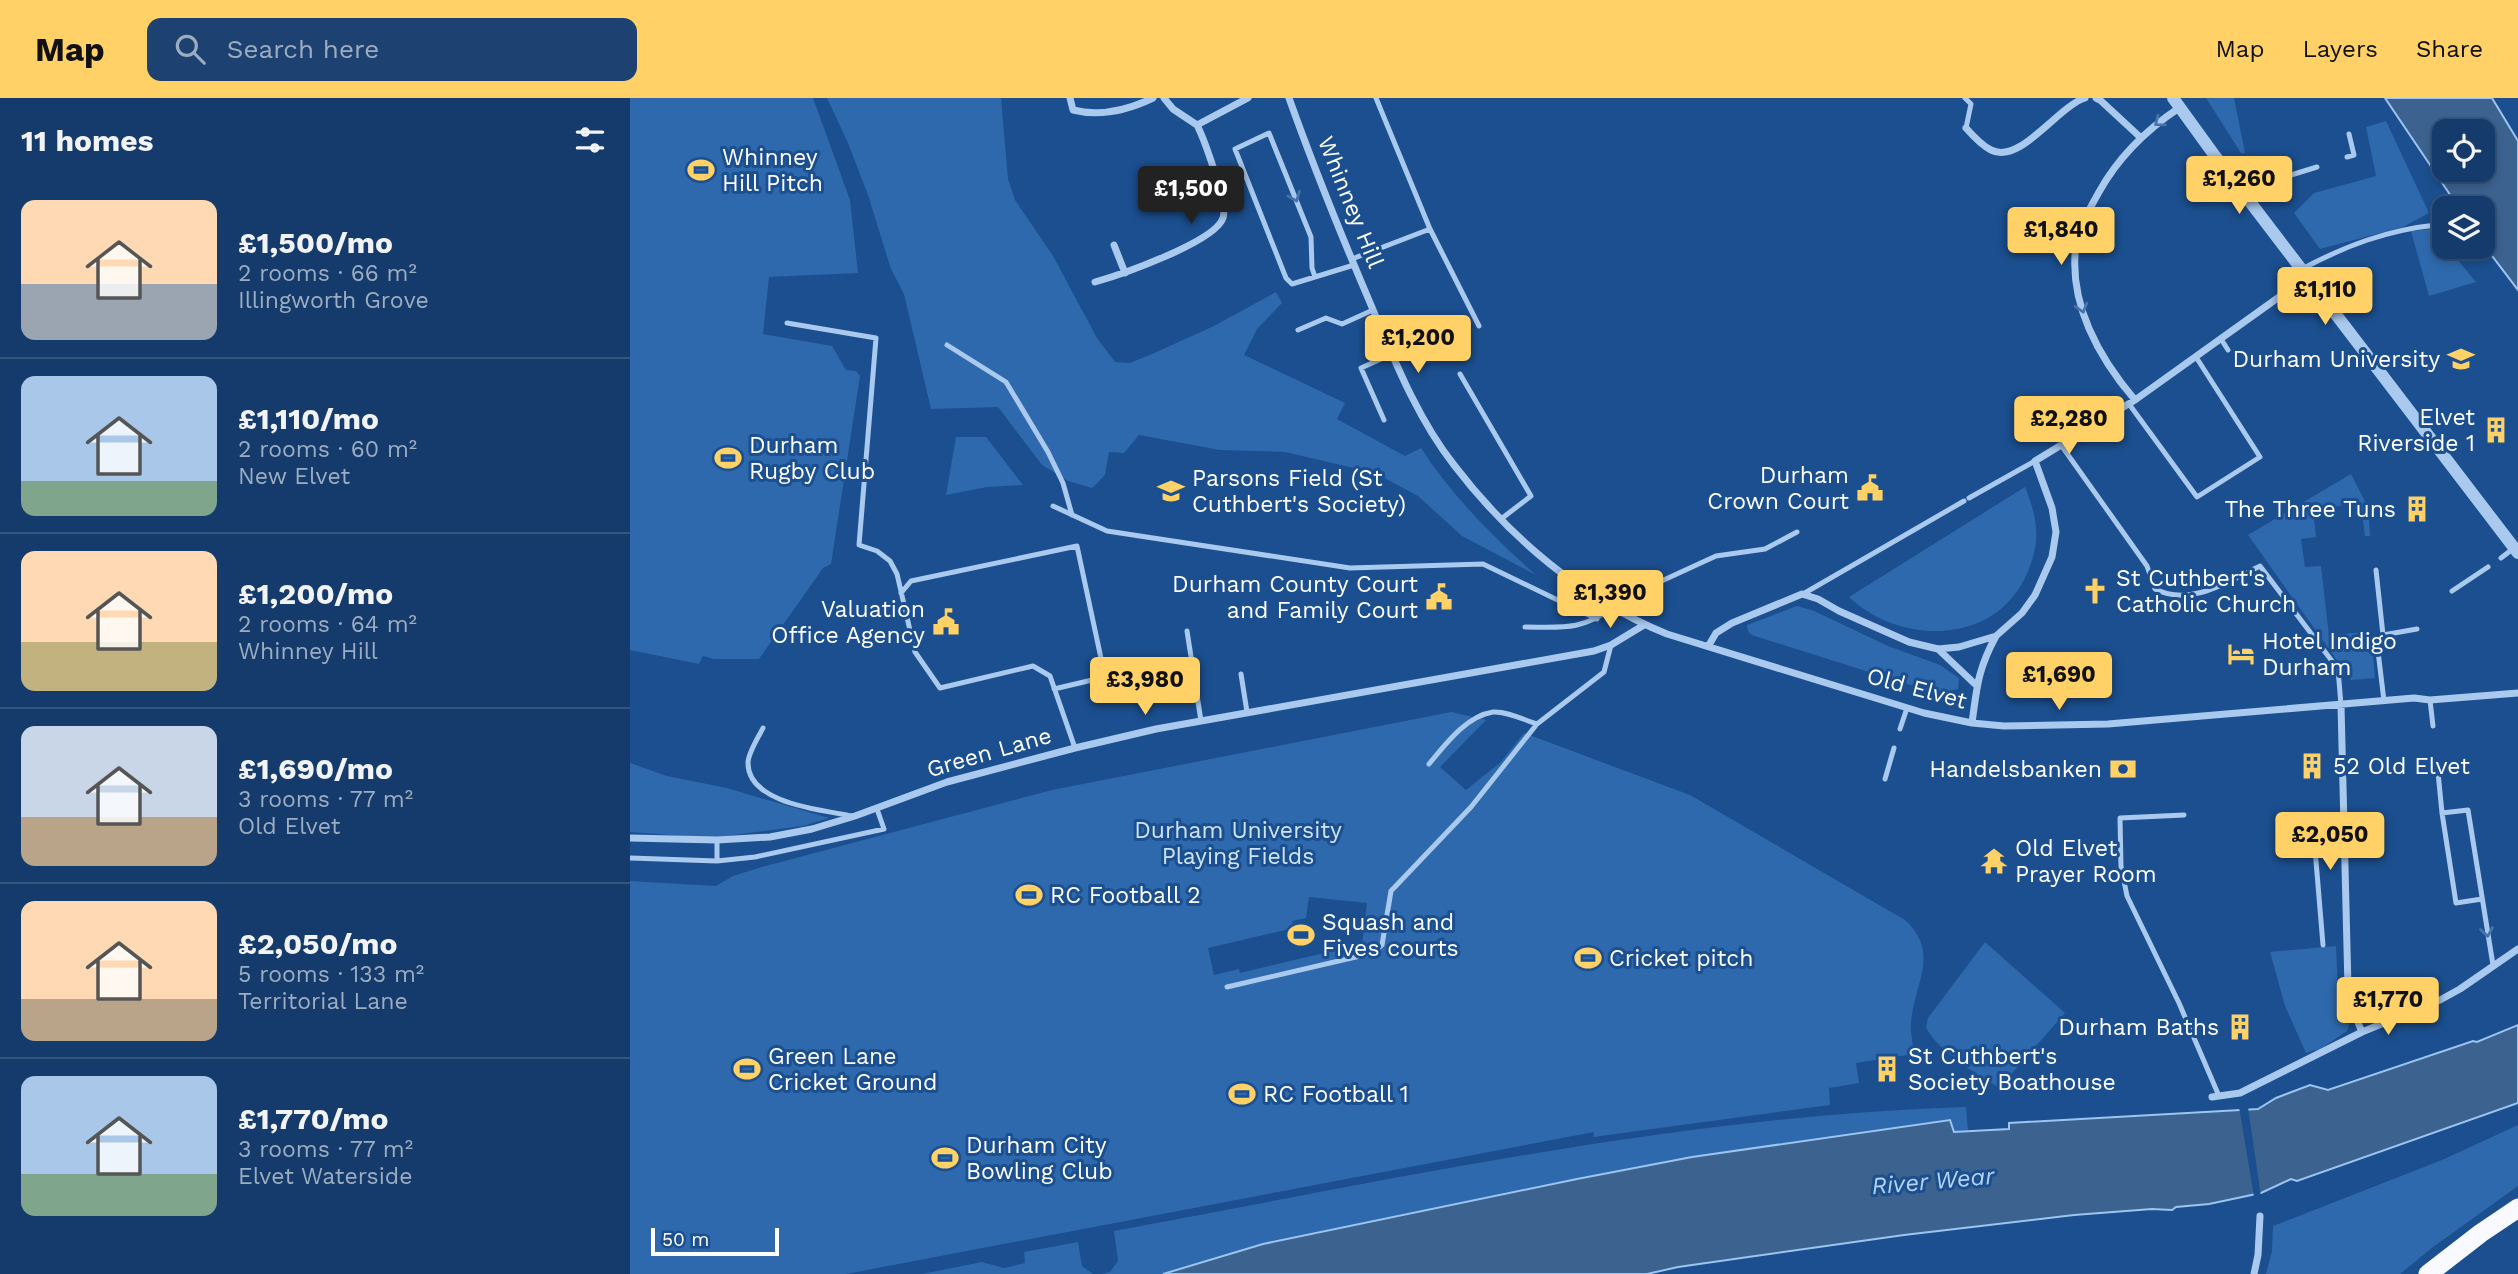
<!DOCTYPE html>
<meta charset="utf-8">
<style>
body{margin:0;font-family:"Work Sans",sans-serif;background:#1d4271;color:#f1f3f6;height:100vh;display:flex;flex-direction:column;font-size:26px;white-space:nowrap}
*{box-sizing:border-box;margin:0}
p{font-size:23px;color:#9dadc1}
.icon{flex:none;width:38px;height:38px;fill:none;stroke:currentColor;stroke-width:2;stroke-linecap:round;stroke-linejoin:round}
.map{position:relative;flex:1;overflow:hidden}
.details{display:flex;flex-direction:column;background:#143b6b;width:630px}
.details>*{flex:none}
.fabs{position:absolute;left:1802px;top:21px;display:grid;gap:14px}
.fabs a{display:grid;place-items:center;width:63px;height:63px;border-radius:14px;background:#143b6b;box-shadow:0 4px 10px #0003,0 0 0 2px #33557e;font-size:35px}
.scale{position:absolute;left:21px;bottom:18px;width:128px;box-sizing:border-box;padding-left:7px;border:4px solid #fff;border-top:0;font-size:19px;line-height:24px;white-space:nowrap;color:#fff;-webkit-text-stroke:5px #1b4f8f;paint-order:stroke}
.price{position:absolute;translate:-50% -60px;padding:0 16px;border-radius:7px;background:#ffd166;color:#111;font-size:23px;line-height:46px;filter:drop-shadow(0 2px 4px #0008)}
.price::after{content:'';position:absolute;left:50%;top:42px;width:21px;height:16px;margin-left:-10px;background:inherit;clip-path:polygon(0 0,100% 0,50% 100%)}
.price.on{background:#222;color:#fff}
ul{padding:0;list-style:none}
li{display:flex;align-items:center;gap:21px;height:175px;padding:0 21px}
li+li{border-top:2px solid #33557e}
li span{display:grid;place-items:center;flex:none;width:196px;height:140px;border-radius:14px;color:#555}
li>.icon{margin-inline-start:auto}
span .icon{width:84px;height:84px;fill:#fffc;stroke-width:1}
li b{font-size:30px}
h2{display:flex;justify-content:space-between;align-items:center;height:84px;padding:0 21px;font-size:30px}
header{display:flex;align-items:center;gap:42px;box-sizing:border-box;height:98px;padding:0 35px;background:#ffd166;color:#111}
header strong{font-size:33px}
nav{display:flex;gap:38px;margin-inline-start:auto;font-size:24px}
.search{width:490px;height:63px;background:#1d4271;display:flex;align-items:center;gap:18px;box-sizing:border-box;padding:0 24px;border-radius:14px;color:#9dadc1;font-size:26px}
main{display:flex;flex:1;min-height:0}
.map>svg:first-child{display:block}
.green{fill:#2e69ad;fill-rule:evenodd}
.water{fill:#3c6290;stroke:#9cc4f0;stroke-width:2;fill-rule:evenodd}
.pier{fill:#1b4f8f}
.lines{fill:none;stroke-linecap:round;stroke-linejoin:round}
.service{stroke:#a9c9ee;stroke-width:5}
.minor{stroke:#a9c9ee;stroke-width:7}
.tertiary{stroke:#a9c9ee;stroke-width:12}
.trunk{stroke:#f8faff;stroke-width:19}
.oneway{stroke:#4674ac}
.labels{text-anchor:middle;stroke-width:6;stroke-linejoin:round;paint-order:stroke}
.poi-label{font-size:23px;fill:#fff;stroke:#1b4f8f;text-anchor:start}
.street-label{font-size:23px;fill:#fff;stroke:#1b4f8f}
.park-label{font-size:23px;fill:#cfe3fa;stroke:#1b4f8f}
.water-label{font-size:24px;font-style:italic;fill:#b5d3f5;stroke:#1b4f8f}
</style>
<header>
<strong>Map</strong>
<div class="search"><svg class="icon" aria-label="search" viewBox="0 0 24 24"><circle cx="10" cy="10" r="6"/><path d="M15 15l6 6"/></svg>Search here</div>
<nav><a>Map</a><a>Layers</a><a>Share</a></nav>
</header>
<main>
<section class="details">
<h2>11 homes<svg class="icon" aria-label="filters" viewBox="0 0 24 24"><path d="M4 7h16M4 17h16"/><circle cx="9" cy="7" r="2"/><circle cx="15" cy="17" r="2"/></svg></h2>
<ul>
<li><span style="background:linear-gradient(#ffd9b3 60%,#9aa5b1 0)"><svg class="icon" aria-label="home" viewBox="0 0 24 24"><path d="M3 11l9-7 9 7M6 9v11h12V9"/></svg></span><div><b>£1,500/mo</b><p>2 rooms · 66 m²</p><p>Illingworth Grove</p></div></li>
<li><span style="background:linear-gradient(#a9c7e8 75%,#7fa58c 0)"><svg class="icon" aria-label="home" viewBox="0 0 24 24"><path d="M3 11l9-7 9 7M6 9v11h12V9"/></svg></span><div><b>£1,110/mo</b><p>2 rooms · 60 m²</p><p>New Elvet</p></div></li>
<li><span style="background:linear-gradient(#ffd9b3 65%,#c2b280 0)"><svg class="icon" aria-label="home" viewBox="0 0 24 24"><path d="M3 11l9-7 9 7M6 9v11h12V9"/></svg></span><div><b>£1,200/mo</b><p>2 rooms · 64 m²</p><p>Whinney Hill</p></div></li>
<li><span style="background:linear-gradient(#c9d6e8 65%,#b9a48a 0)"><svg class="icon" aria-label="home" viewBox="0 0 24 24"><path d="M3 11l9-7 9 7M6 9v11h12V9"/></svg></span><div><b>£1,690/mo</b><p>3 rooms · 77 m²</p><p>Old Elvet</p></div></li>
<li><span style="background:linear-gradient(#ffd9b3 70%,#b9a48a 0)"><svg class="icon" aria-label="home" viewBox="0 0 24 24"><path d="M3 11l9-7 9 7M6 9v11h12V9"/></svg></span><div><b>£2,050/mo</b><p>5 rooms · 133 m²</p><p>Territorial Lane</p></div></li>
<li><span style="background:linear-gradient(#a9c7e8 70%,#7fa58c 0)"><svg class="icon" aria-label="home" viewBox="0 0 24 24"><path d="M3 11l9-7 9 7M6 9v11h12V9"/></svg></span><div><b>£1,770/mo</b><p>3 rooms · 77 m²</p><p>Elvet Waterside</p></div></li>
</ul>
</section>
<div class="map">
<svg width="1888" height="1176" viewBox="0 0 1888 1176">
<rect width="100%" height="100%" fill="#1b4f8f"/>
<!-- green -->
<path class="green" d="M 0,0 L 183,0 L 220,102 L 228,175 L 139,179 L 133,236 L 202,248 L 216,272 L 226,273 L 230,278 L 201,466 L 193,470 L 129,561 L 84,561 L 73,558 L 69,566 L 0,552 Z
M 197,0 L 371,0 L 378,81 L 385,102 L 423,158 L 467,240 L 485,264 L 500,265 L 522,256 L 584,228 L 646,194 L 652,205 L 627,231 L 614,257 L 715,305 L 707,321 L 775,358 L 791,350 C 823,399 862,438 906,477 L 832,438 L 788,398 L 745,375 L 655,354 L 590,352 L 509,337 L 494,355 L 479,354 L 475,377 L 462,390 L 438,383 L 412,367 L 368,309 L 301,311 L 274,196 L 261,171 L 238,97 L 218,45 Z
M 1576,0 L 1604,0 L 1615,55 L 1611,55 Z
M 1756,23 L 1799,115 L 1773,129 L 1690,151 L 1664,115 L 1684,95 L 1746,78 L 1736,29 Z
M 1802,131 L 1846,184 L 1799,198 L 1781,133 Z
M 326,339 L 356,339 L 393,387 L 357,389 L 316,397 Z
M 1721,376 L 1743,419 L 1739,421 L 1740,438 L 1735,438 L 1731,405 L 1683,411 L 1686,439 L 1671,441 L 1675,469 L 1691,468 L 1699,538 L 1741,533 L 1745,580 L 1721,582 L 1618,437 Z
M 1395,389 C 1400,402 1405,415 1406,430 C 1408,447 1402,466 1394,482 C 1360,548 1268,546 1219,499 Z
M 1167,508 L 1184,513 L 1258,548 L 1310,567 L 1329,580 L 1328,591 L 1314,595 L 1277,586 L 1128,539 C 1121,537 1117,535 1117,527 Z
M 821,614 L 856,622 L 810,669 L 836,692 L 871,664 L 894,635 L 1060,697 L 1275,822 C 1311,855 1284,886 1281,924 C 1280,934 1283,946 1284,956 L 1226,965 L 1229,985 L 1199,990 L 1200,1007 L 963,1039 L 964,1034 L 216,1176 L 0,1176 L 0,783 L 86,788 L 103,778 L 132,769 L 422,692 ZM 679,799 L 737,805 L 732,847 L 709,845 L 701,847 L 702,853 L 610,875 L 609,871 L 584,877 L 578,850 L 664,830 L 662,823 L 676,820 Z
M 0,665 L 37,678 L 97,690 L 199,720 L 173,728 L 80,740 L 0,734 Z
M 1355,844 L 1435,915 L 1369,990 C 1346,975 1308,954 1296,929 L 1298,920 Z
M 1706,848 L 1708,895 L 1719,927 L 1717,933 L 1690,951 L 1676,955 L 1655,908 L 1640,854 Z
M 1336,1009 L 1338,1034 L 1324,1034 L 1320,1022 L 1062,1059 L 947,1081 L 633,1146 L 533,1176 L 471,1176 L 480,1174 L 488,1163 L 484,1133 C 766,1081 1048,1018 1336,1009 Z
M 1888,1027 L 1888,1088 L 1803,1149 L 1770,1176 L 1636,1176 L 1642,1153 L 1643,1128 L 1812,1062 Z
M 448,1144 L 452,1168 L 463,1176 L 292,1176 L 352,1164 L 374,1170 L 395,1165 L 394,1154 Z"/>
<!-- water -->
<path class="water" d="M 1755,0 L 1862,0 L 1888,43 L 1888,192 L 1853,146 L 1853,110 L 1829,110 ZM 1815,33 L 1853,33 L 1853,72 L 1815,72 Z
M 1888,927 L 1888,1005 L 1667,1083 L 1661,1081 L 1631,1095 L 1579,1106 L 1546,1109 L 1542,1112 L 1522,1111 L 1444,1117 L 1274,1137 L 1048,1169 L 1017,1176 L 533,1176 L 633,1146 L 947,1081 L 1062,1059 L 1320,1022 L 1324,1034 L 1379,1031 L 1379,1025 L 1628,1011 L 1646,1000 L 1680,987 L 1698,992 L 1843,943 L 1847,944 Z"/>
<!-- pier -->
<path class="pier" d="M 1609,1009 L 1618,1009 L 1631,1099 L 1624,1099 Z"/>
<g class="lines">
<!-- service -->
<path class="service" d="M 746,0 L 800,131 L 849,228
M 1335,0 L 1341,6 L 1336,30
M 1717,59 L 1724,57 L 1719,36
M 1620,104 L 1661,77 L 1687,69
M 722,161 L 800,131
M 1672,171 C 1715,148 1757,132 1806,127
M 685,179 L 682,170 L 681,139 L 639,35 L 605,51 L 656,180 L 662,186 L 724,167
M 157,225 L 246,240 L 229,447 L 247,453 L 260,463 L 267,476 L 285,554 L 310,590 L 403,568 L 420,578 L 445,650
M 668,232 L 696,220 L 712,226 L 743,212
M 1591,241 L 1598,252
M 317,247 L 376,284 L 418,354 L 433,385 L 442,417
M 830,276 L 901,398 L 871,421
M 1499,306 L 1567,399 L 1630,359 L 1566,259
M 754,322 L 731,270 L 762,256
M 1431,347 L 1517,468 L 1525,491 C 1560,509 1598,484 1630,468 L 1708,571 L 1711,607
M 1339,400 L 1405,363
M 423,408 L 477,433 L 720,470 L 853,466 L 967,521
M 1871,460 L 1884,450
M 1746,472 L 1753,537
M 1822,493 L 1858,469
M 271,495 L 281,483 L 447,448 L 475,579 L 424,591
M 1173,496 L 1334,403
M 999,519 L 1011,495 L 1025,486 L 1086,458 L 1135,451 L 1167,434
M 895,529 C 931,529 951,533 982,510
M 557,533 L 571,623
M 611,576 L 617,614
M 1800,602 L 1803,628
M 1754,603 L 1747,545 L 1753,537 L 1787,531
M 133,630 C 128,640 118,655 118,665 C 118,706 193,712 222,718
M 1270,631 L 1277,610
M 1807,664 L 1812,715
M 799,666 C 815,647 836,618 863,614 C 877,613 894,622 907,626
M 1255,681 L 1264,650
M 1554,717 L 1490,720 L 1491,768 L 1497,798 L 1549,905 L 1589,998
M 87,742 L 87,763
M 0,760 L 87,763 L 125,759 L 254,731 L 247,711
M 1852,801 L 1826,805 L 1812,715 L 1838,712 L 1863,867
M 1693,847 L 1685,751 L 1688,746 L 1713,745
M 597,889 L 743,855 L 752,847 L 761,793 L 841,709 L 907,626 L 974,574 L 981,547"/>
<!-- minor -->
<path class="minor" d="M 440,0 L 443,12 C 471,19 498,12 523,0
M 534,0 L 543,11 L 567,27 L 618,0
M 659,0 C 684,70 712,139 741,207 C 764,261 787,320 824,367 C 879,439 953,502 1037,536 L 1294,615 L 1342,625 L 1374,628 L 1478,626 L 1784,600 L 1800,602 L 1888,595
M 1466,0 L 1470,2 L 1510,39
M 1336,30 C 1343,38 1351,47 1361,52 C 1390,67 1427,9 1455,0
M 484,147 L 495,175
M 465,184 C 490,177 585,144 593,120 C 598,106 574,41 567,27
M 1505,302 C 1469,260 1438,205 1446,147 C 1449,129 1460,110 1469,94 C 1489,58 1516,32 1549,10
M 1079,547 L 1086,535 L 1102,525 L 1172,496 L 1188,501 L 1209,513 L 1279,544 L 1308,551 L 1329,549 L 1366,538 L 1392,515 L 1405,497 L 1422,459 L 1426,434 L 1422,410 L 1405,363 L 1505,302 L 1677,179
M 1308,551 L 1346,587
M 1711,607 L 1718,890 L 1722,910 L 1732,934
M 1342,625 C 1347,588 1348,571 1366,538
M 0,740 L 87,742 L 140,739 L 182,731 L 225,718 L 317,684 L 445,650 L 526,631 L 964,553 L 981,547 L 1014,527
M 1582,999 L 1610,995 L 1732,934 L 1810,902 L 1830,891 L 1888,851
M 1624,1176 L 1628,1157 L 1630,1118"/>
<!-- tertiary -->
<path class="tertiary" d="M 1543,0 L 1585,58 L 1888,455"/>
<!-- trunk -->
<path class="trunk" d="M 1798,1176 L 1851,1135 L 1888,1110"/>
</g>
<!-- one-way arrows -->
<defs><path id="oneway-chevron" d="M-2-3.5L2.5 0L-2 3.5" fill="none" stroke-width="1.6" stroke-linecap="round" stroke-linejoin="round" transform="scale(1.75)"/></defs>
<g class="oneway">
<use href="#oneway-chevron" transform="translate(1529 24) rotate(143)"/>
<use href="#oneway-chevron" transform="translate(665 99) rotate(68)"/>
<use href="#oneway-chevron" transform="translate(1452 210) rotate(74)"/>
<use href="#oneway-chevron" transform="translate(1857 834) rotate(81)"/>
</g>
<!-- icons -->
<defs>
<g id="stadium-bare" transform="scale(2.1)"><path d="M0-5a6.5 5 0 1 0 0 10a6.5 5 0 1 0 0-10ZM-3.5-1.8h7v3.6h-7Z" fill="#ffd166" stroke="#1b4f8f" stroke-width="2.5" paint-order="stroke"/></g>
<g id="university-bare" transform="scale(2.1)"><path d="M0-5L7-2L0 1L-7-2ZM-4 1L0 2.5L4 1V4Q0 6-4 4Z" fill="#ffd166" stroke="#1b4f8f" stroke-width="2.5" paint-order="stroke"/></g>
<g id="building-bare" transform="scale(2.1)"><path d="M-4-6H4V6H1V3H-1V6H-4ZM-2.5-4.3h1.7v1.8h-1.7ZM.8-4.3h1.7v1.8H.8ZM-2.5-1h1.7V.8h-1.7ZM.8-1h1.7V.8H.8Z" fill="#ffd166" stroke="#1b4f8f" stroke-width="2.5" paint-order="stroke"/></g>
<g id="civic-bare" transform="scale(2.1)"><path d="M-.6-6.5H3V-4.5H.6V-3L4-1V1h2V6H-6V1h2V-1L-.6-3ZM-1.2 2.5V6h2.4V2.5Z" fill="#ffd166" stroke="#1b4f8f" stroke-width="2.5" paint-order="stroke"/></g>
<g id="church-bare" transform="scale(2.1)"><path d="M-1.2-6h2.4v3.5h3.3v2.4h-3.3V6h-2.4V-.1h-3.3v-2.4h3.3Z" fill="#ffd166" stroke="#1b4f8f" stroke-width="2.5" paint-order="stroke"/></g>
<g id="hotel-bare" transform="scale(2.1)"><path d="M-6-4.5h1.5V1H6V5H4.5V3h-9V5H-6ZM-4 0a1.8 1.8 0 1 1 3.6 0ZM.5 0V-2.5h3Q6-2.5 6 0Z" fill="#ffd166" stroke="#1b4f8f" stroke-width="2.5" paint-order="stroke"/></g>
<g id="bank-bare" transform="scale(2.1)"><path d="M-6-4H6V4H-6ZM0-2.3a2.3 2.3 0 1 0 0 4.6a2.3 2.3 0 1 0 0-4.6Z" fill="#ffd166" stroke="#1b4f8f" stroke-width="2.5" paint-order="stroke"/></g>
<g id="temple-bare" transform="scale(2.1)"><path d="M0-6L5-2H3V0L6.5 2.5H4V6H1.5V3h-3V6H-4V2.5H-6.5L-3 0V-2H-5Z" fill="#ffd166" stroke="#1b4f8f" stroke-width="2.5" paint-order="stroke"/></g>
</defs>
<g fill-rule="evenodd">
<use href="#stadium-bare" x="71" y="72"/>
<use href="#university-bare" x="1831" y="261"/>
<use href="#building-bare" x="1866" y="332"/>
<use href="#stadium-bare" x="98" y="360"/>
<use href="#civic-bare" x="1240" y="390"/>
<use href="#university-bare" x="541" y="393"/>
<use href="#building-bare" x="1787" y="411"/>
<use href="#church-bare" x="1465" y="493"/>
<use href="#civic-bare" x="809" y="499"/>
<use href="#civic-bare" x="316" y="524"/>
<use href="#hotel-bare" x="1611" y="556"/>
<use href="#building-bare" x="1682" y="668"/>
<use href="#bank-bare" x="1493" y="671"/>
<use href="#temple-bare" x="1364" y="763"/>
<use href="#stadium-bare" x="399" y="797"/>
<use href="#stadium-bare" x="671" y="837"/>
<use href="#stadium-bare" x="958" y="860"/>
<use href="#building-bare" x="1610" y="929"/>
<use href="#stadium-bare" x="117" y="971"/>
<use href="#building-bare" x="1257" y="971"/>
<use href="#stadium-bare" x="612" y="996"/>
<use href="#stadium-bare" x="315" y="1060"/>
</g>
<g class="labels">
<!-- poi labels -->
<g class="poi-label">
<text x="92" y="67">Whinney<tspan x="92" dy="26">Hill Pitch</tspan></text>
<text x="1810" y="269" text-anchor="end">Durham University</text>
<text x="1845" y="327" text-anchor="end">Elvet<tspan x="1845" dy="26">Riverside 1</tspan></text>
<text x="119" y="355">Durham<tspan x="119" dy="26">Rugby Club</tspan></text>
<text x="1219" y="385" text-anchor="end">Durham<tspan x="1219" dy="26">Crown Court</tspan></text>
<text x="562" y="388">Parsons Field (St<tspan x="562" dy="26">Cuthbert's Society)</tspan></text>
<text x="1766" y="419" text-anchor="end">The Three Tuns</text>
<text x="1486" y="488">St Cuthbert's<tspan x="1486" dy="26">Catholic Church</tspan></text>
<text x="788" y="494" text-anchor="end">Durham County Court<tspan x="788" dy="26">and Family Court</tspan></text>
<text x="295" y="519" text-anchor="end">Valuation<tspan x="295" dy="26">Office Agency</tspan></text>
<text x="1632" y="551">Hotel Indigo<tspan x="1632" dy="26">Durham</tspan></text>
<text x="1703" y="676">52 Old Elvet</text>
<text x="1472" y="679" text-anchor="end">Handelsbanken</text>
<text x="1385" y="758">Old Elvet<tspan x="1385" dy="26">Prayer Room</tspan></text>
<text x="420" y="805">RC Football 2</text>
<text x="692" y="832">Squash and<tspan x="692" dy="26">Fives courts</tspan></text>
<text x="979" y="868">Cricket pitch</text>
<text x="1589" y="937" text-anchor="end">Durham Baths</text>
<text x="138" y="966">Green Lane<tspan x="138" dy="26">Cricket Ground</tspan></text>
<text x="1278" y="966">St Cuthbert's<tspan x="1278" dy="26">Society Boathouse</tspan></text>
<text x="633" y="1004">RC Football 1</text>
<text x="336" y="1055">Durham City<tspan x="336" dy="26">Bowling Club</tspan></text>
</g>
<!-- street labels -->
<g class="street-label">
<text transform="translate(721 104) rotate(68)" y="8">Whinney Hill</text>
<text transform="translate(1287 590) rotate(15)" y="8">Old Elvet</text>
<text transform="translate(359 654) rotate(-16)" y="8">Green Lane</text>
</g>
<!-- park labels -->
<g class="park-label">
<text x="608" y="740">Durham University<tspan x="608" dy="26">Playing Fields</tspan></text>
</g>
<!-- water labels -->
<g class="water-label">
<text transform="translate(1303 1083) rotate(-5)" y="8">River Wear</text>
</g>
</g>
</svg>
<div class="fabs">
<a><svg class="icon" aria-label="locate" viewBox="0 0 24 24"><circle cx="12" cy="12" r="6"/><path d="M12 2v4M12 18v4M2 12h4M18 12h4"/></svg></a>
<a><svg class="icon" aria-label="layers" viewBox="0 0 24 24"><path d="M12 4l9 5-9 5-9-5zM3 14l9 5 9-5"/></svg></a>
</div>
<div class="scale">50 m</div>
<b class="price" style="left:1609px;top:118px">£1,260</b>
<b class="price on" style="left:561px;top:128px">£1,500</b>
<b class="price" style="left:1431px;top:169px">£1,840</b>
<b class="price" style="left:1695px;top:229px">£1,110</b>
<b class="price" style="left:788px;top:277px">£1,200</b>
<b class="price" style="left:1439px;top:358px">£2,280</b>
<b class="price" style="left:980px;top:532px">£1,390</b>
<b class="price" style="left:1429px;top:614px">£1,690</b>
<b class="price" style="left:515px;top:619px">£3,980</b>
<b class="price" style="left:1700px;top:774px">£2,050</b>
<b class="price" style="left:1758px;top:939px">£1,770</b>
</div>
</main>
